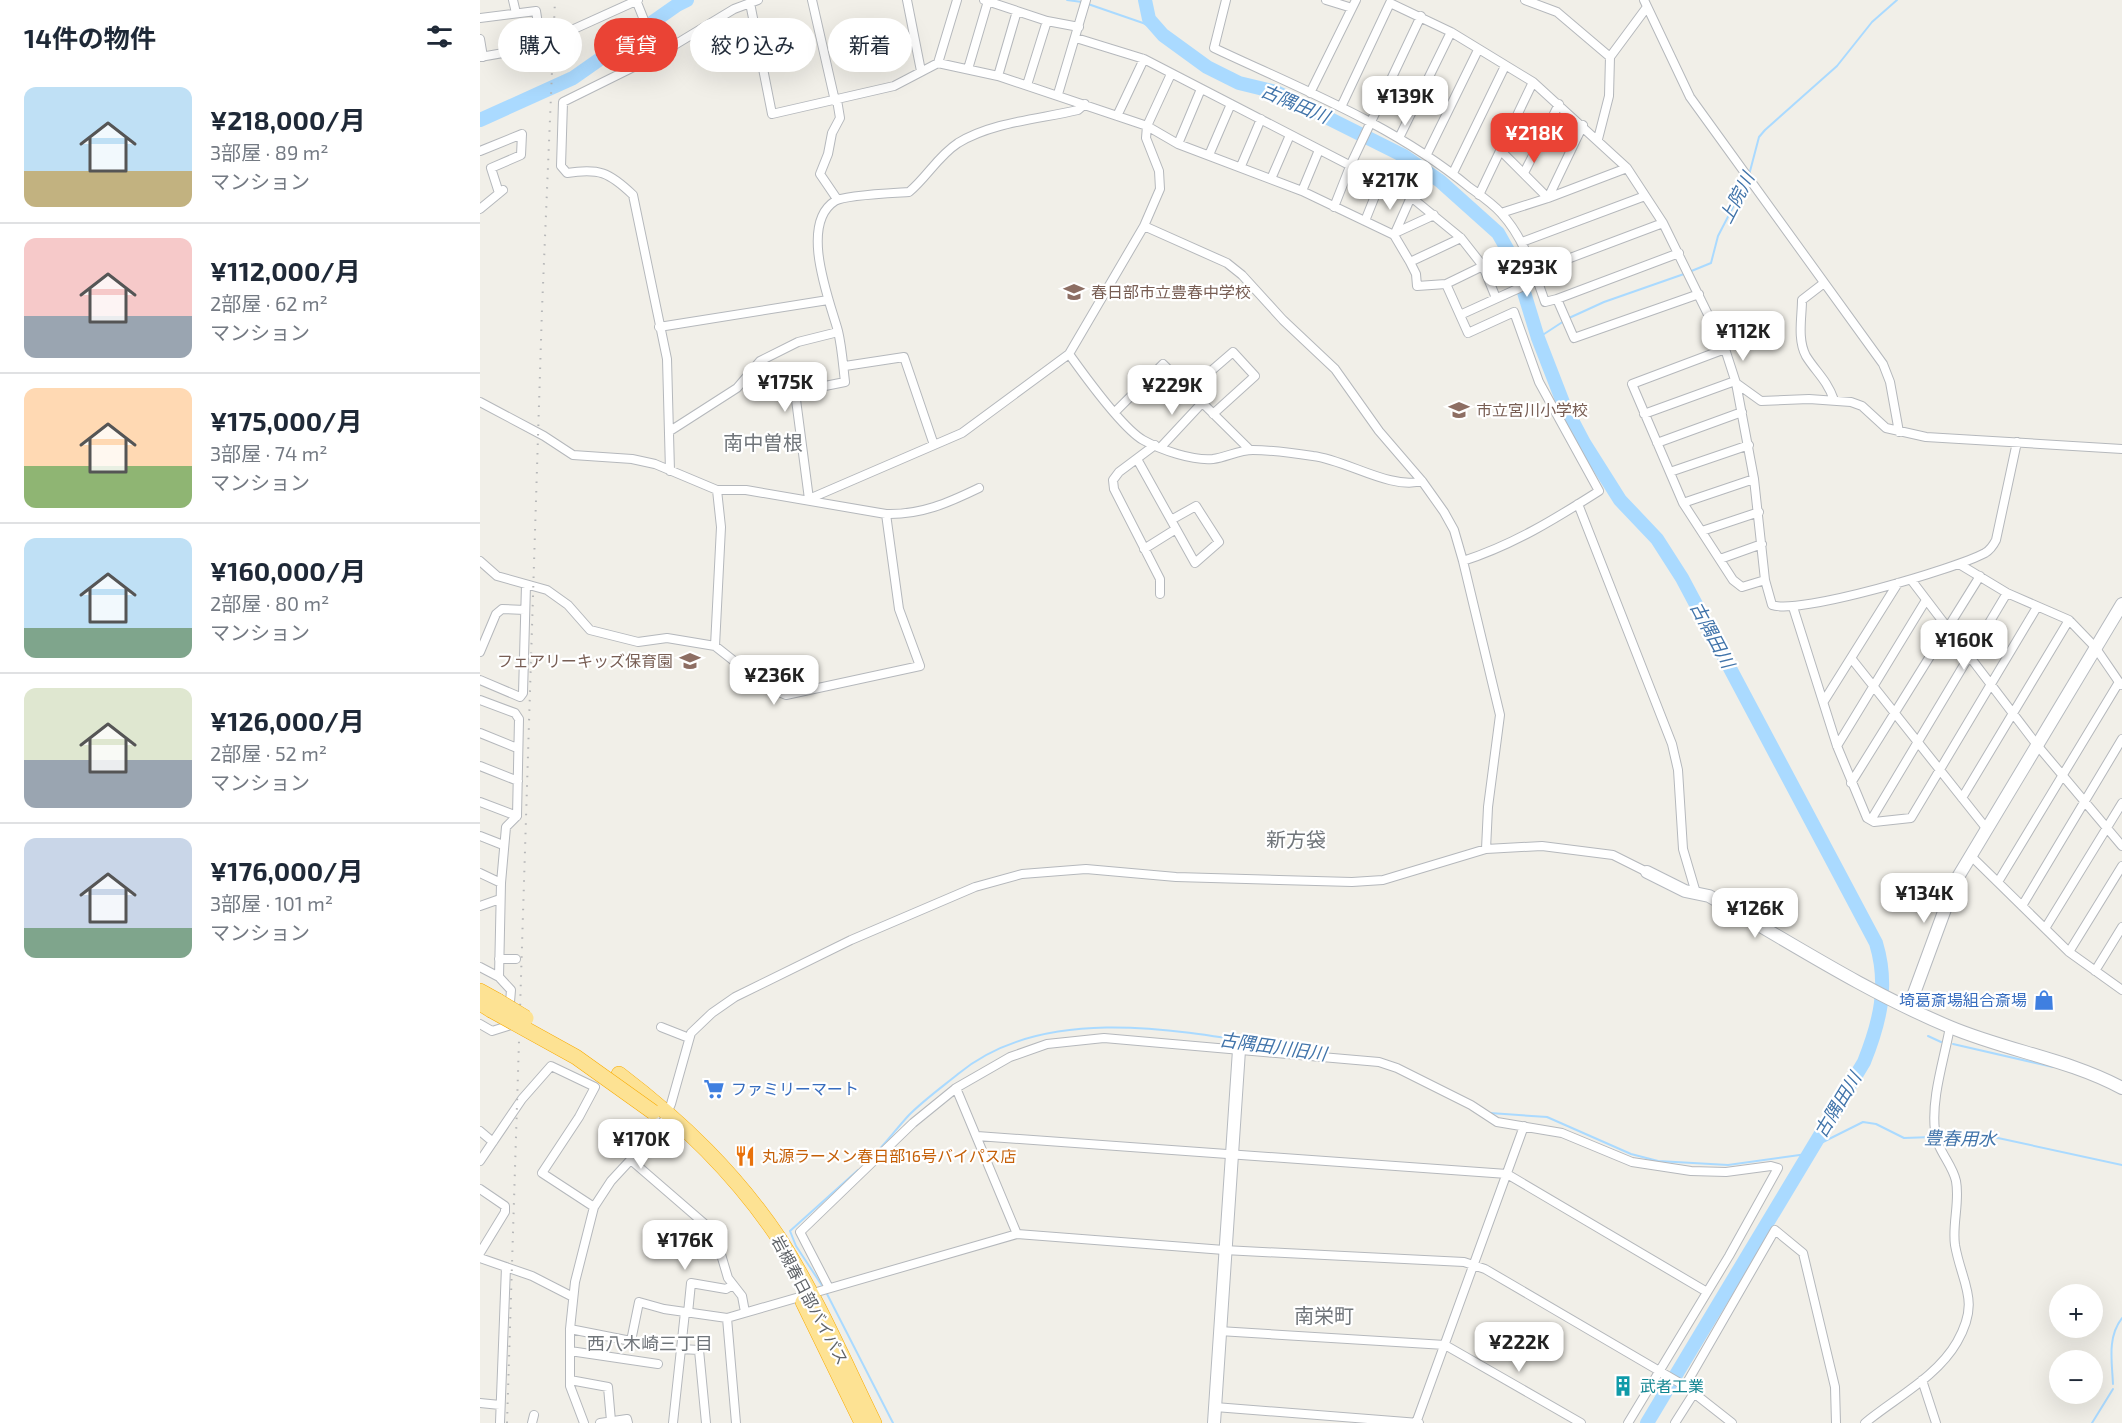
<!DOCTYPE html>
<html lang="ja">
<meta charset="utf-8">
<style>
body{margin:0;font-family:"Exo 2","Noto Sans JP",sans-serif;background:#f6f6f7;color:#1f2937;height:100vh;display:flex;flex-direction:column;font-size:22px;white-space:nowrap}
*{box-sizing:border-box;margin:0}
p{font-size:20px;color:#747a83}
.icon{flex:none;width:33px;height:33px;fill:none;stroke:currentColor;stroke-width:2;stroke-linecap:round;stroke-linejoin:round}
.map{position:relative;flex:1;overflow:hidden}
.details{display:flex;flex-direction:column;background:#fff;width:480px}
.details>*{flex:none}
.top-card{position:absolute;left:18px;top:18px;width:570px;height:54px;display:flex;gap:12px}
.controls{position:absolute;left:1569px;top:1284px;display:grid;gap:12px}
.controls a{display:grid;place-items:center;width:54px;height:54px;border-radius:50%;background:#fff;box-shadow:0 6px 24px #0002;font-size:30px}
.price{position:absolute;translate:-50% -51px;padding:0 14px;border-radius:12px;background:#fff;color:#222;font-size:20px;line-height:39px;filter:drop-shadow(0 2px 3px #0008)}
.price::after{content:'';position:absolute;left:50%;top:36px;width:18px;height:14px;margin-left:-9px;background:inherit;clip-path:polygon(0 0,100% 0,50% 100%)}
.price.active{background:#ea4335;color:#fff}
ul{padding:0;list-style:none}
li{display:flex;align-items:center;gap:18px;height:150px;padding:0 24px}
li+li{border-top:2px solid #e0e1e3}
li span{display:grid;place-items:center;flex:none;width:168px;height:120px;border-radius:12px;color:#555}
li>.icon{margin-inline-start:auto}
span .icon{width:72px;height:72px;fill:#fffc;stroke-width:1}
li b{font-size:26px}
h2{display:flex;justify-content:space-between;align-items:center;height:72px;padding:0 24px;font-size:26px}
.tag{padding:0 21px;border-radius:27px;background:#fff;box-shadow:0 6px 24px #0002;font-size:21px;line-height:54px}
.tag.active{background:#ea4335;color:#fff}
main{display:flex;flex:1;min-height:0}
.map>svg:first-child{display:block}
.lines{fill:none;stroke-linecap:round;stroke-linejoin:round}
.stream{stroke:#aadaff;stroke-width:2}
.river{stroke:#aadaff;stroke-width:14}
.street-casing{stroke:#b5b8bc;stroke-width:10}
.secondary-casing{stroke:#b6babf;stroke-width:14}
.highway-casing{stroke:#f9ab00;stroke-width:16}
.street{stroke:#fff;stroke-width:8}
.secondary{stroke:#fff;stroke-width:12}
.highway{stroke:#fde293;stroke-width:15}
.rail{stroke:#b6b7b8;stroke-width:2;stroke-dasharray:1.5 8;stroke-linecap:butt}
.highway-bridge-casing{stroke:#f9ab00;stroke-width:16;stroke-linecap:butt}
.highway-bridge{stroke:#fde293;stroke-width:15}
.labels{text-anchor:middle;stroke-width:4.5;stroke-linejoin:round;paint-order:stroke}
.education-label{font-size:16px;fill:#785e54;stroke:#fff;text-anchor:start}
.shop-label{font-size:16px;fill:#366cbe;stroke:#fff;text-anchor:end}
.food-label{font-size:16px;fill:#c56008;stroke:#fff;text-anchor:start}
.street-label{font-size:16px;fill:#5f6368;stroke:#fff}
.culture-label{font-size:16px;fill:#0d838f;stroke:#fff;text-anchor:start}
.water-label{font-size:18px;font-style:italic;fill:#4174aa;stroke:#fff}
.neighbourhood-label{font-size:18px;fill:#70757a;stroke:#fff}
.quarter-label{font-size:20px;fill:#70757a;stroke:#fff}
</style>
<main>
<section class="details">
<h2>14件の物件<svg class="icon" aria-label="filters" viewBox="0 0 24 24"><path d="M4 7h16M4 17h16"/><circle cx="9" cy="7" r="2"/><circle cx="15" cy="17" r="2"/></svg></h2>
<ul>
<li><span style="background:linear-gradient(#bfe0f5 70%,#c2b280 0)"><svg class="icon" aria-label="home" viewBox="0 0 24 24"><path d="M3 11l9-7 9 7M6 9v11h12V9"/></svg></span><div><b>¥218,000/月</b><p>3部屋 · 89 m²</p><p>マンション</p></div></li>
<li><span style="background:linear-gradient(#f6c9c9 65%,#9aa5b1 0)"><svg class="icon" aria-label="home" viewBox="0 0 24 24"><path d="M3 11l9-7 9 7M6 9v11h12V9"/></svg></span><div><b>¥112,000/月</b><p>2部屋 · 62 m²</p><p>マンション</p></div></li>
<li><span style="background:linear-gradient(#ffd9b3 65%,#8fb573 0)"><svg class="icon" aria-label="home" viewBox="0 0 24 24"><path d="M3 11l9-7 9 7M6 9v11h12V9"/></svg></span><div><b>¥175,000/月</b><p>3部屋 · 74 m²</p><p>マンション</p></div></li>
<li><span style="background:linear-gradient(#bfe0f5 75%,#7fa58c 0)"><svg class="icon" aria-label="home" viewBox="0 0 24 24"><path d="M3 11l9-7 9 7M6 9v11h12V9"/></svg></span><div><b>¥160,000/月</b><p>2部屋 · 80 m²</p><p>マンション</p></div></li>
<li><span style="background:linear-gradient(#dfe7d0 60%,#9aa5b1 0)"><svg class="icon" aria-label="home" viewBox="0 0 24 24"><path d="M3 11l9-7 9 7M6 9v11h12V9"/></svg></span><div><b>¥126,000/月</b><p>2部屋 · 52 m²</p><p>マンション</p></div></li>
<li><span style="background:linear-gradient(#c9d6e8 75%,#7fa58c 0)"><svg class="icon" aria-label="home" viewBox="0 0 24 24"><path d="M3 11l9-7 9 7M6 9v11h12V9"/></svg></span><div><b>¥176,000/月</b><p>3部屋 · 101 m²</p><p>マンション</p></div></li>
</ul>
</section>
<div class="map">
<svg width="1642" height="1423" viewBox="0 0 1642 1423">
<rect width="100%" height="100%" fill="#f1efe8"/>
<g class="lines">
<!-- stream -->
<path class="stream" d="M 587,0 L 602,2
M 608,4 L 663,23 L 683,35
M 1269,175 L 1279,137 L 1285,130 L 1357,66 L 1392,22 L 1417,0
M 1209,272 L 1231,263 L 1238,236 L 1267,180
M 1089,318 L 1124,302 L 1204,274
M 1058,338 L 1084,321
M 1448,1036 L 1461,1042
M 1473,1044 L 1573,1067
M 1010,1113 L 1067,1117 L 1151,1154 L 1178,1161 L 1248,1165 L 1327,1154 L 1341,1143 L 1383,1122 L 1396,1124 L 1424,1138 L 1453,1137
M 1459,1137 L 1518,1138 L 1642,1165
M 393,1156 C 406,1143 417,1128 429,1115 C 444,1100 462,1087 478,1074 C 571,997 721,1035 830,1052
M 343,1287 L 316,1246 L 310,1231 L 378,1170
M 346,1292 L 413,1423
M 1633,1384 C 1632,1362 1627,1337 1642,1318
M 1612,1423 L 1633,1389"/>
<!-- river -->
<path class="river" d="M 665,0 L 669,19 L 683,35 L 727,67 L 759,83 L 796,92 L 924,156 L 960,181 L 1018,233 L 1035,263 L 1058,338 L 1084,405 L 1104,443 L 1140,500 L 1177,539 L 1202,578 L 1396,943 C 1409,986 1400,1022 1384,1062 L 1167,1423
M 0,120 L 93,78 L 197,5 L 207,0"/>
<!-- street casing -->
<g class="street-casing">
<path id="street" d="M 33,0 L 36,13
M 156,0 L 178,55
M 332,0 L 355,101
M 427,0 L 441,71
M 504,0 L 567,21 L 599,27
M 746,0 L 734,48 C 821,89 914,125 989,187 C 1000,195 1012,203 1021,213 C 1044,238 1054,271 1065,302 L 1077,299 L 1094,338 L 1219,294
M 846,0 L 872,8
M 1045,0 L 1077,12 L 1130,57
M 1164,0 L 1210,97 L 1403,364 L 1410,382 L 1419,432
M 270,3 L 292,114 L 414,86 L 458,63 L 518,76 L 667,126 L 698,144 L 822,191 L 914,235 L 930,262 L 936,274 L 937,286 L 966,284 L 988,333 L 1034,312 L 1059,382 L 1119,491 C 1075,519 1033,545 983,561
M 0,18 L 56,11 L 61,43
M 596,38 L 664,59 L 931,197 L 981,238 L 1003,266
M 0,39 L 3,57
M 0,57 L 52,48 L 158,0
M 458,63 L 477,0
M 488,69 L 508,1
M 518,76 L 537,11
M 547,85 L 567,21
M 830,93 L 876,0
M 578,94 L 606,0
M 861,107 L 910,3 L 971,32 L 1053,82 L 1147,168 L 1183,223 L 1245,349 L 1256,383 L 1274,479 L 1285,580 L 1292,605 C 1319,615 1475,569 1505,553 C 1510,550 1513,546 1516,540 L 1537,442
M 637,116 L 664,59
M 919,138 L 971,32
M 1118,139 L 1129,96 L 1130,57 L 1167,7
M 698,144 L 721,89
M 1020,150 L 1068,198 L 1103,125
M 0,151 L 42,134 L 41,155 L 11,168 L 19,193
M 947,154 L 998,50
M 729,155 L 751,104
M 761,166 L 781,119
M 973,173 L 1025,66
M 1044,173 L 1079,104
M 791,179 L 810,135
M 822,191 L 839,150
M 999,195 L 1053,82
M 357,199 L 340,174 L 348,154 L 352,133 L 360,118 L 357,100
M 854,207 L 871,164 L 941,16
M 0,209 L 23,190
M 1021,213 L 1068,198 L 1147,168
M 885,221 L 901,181
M 664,226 L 747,263 L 762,275 L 803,320 L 855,369 L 899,431 L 942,481 L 964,512 L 974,530 L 983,561 L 1020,715 L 1008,807 L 1006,849
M 915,233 L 954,215
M 915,233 L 931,197
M 1042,242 L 1165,196
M 930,262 L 981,238
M 1053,272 L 1183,223
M 1344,283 L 1322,300 C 1322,317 1317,339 1326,356 C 1336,372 1347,380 1354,400
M 966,284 L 1003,266 L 1016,298
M 1077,299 L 1199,253
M 980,315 L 1057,280
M 179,327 L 348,300
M 1245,349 L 1152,384 L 1203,503 L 1253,580 L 1262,587 L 1285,580
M 589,354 C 604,375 642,428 663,440 C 681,450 713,461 733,459 C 747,457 759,450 773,450 C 793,450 813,453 833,456 C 867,460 910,490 942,481
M 365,366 L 424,357 L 454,445
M 1256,383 L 1281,401 L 1329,399 L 1371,402 L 1382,406 L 1406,428 L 1446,437 L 1642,449
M 709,390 L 753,352 L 775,376 L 733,414
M 0,402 L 64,436 L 93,455 L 152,459 L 175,464 L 237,490 L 266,490 L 406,514 C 441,515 468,503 499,488
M 635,412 L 683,364 L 770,450
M 1164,414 L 1255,381
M 190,431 L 257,388 L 280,361 L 318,342 L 358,332
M 1177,443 L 1262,412
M 675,445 L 639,472 L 633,480 L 634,489 L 680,579 L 680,594
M 681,447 L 722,403
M 657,459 L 715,563 L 739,542 L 716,506 L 691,520
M 190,471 L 187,359 L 153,195 C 129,172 119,168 87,173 L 81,166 L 83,102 L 178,55 L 254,9 L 278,0
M 1190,472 L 1269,445
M 329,499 L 315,392 L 365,382 C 363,365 362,348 358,331 C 349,299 319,224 355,201 C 364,195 414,193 429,192 C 447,177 458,156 478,143 C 512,122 560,119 598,110 L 605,104
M 329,499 L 482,433 L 589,354 L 664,226 L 680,189 L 679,171 L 666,138 L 667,126 L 691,74
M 1203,503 L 1274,479
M 1098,504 L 1192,744 L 1198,770 L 1203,849 L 1216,893
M 1222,531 L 1279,512
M 664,549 L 696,529
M 1240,559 L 1282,544
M 0,561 L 17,576 L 67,590 L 88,605 L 110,630 L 158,642 L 187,638 L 235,646 L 287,687 L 306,695 L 440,666 L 419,609 L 406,514
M 1479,564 L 1527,593 L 1589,620 L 1615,647 L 1641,685
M 1432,581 L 1557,745 L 1642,846
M 1313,607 L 1357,746 L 1387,818 L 1394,822 L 1431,818 L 1557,607
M 235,646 L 241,527 L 237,490
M 0,652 L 16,614 L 22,609 L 45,610
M 1371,658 L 1506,828
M 0,680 L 40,697 L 43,693 L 46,585
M 0,700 L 35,713 L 39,719 L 37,816 L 26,827 L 21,883 L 0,873
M 1344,701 L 1418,583
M 0,733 L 37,748
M 1357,746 L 1446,600
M 0,766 L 38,781
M 1371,783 L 1500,576
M 1482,798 L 1589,620
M 0,802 L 37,816
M 1391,820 L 1527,593
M 0,836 L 23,845
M 1490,855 L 1589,952 L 1642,990
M 1518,882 L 1639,682
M 0,906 L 20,899
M 1542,906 L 1642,739
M 1566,927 L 1642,803
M 1589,952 L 1642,866
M 19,959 L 36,959
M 0,967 L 19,977 L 21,883
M 1615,971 L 1642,927
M 0,1024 L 12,1031 L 28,1026 L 31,990 L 19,977
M 181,1027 L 209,1038
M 476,1088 L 537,1234
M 0,1131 L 13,1142
M 497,1136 L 1027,1174 L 1227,1292
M 0,1161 L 42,1099 L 71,1066 L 115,1087 L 99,1117 L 62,1173 L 114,1207
M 152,1161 L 226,1225 L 237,1241 L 248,1278 L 262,1296 L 265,1312
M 0,1189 L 25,1206 L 25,1212 L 0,1253
M 0,1258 L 52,1276 L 93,1297
M 349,1288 L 320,1232 L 433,1123 L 476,1088 L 530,1057 L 567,1044 L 624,1038 L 899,1062 L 917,1068 L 991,1105 L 1017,1122 L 1082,1133 L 1152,1162 L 1211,1171 L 1246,1172 L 1291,1166 L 1298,1168 L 1249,1256 L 1148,1423
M 208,1313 L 211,1283 L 246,1289 L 253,1285
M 247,1318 L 256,1423
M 90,1329 L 151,1341 L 159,1302 L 184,1309 L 247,1318 L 537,1234 L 744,1250 L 984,1262 L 1005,1269 L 1205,1386 L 1252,1423
M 739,1331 L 965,1345 L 1101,1423
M 201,1349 L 219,1350 L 226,1423
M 90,1351 L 178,1364
M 90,1380 L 128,1387 L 131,1421
M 1442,1380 L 1456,1423
M 1205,1386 L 1295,1230 L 1323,1253 L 1355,1387 L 1356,1423
M 0,1403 L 20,1405
M 735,1407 L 939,1423
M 20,1423 L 26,1267
M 52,1423 L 54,1415
M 104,1423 L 90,1386 L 90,1329 L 95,1282 L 114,1207 L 131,1181 L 181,1127 L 191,1104 L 211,1033 L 232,1013 L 255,997 L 371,940 L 495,887 L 542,874 L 606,869 L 696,877 L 872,882 L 903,880 L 1006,849 L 1062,846 L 1133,855 L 1167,872
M 120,1423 L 147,1419 L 148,1423
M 193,1423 L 205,1312
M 936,1423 L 1044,1126
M 1195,1423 L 1214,1393
M 1385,1423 C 1415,1398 1457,1377 1477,1342 C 1501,1300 1482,1285 1475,1245 C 1472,1224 1480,1202 1476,1181 C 1472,1163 1457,1151 1455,1131 C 1451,1098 1464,1060 1470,1027"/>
</g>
<!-- secondary casing -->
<g class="secondary-casing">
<path id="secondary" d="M 1167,872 L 1205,891 L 1229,896 C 1308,941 1386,992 1470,1027 C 1527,1051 1588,1059 1642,1088
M 1429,1007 L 1475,882 L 1642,604
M 734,1423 L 759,1050"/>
</g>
<!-- highway casing -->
<g class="highway-casing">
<path id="highway" d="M 0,991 L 18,1001
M 0,1003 L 11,1010
M 139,1074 C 202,1122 256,1174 300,1240 C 337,1298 364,1362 394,1423
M 323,1302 L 382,1423"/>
</g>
<!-- street -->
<use href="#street" class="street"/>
<!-- secondary -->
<use href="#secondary" class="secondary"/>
<!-- highway -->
<use href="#highway" class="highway"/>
<!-- rail -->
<path class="rail" d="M 27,1423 L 62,309 L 75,0"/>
<!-- highway-bridge casing -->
<g class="highway-bridge-casing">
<path id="highway-bridge" d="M 18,1001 L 46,1018
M 11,1010 L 96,1057 L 173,1112"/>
</g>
<!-- highway-bridge -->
<use href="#highway-bridge" class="highway-bridge"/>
</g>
<!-- icons -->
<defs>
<g id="school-bare" transform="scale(1.62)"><path d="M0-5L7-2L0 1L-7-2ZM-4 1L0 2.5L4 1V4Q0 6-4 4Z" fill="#8d6e63" stroke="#fff" stroke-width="2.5" paint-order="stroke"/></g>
<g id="shop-bare" transform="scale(1.62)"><path d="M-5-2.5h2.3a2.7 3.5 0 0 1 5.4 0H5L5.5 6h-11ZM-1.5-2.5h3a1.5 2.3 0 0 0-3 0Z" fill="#3f7fe0" stroke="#fff" stroke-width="2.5" paint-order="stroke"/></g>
<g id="supermarket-bare" transform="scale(1.62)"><path d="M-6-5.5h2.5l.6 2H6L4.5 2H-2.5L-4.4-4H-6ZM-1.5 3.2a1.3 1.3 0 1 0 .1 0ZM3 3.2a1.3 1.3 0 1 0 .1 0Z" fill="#3f7fe0" stroke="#fff" stroke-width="2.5" paint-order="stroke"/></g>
<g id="restaurant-bare" transform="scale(1.62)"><path d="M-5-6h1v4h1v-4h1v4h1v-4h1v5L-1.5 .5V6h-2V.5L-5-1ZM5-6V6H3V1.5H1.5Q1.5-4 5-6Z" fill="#e8710a" stroke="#fff" stroke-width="2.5" paint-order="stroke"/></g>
<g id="building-bare" transform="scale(1.62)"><path d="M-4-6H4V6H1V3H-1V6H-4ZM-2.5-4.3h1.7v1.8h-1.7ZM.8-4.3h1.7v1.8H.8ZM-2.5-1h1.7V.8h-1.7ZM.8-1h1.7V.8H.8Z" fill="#0f9aa8" stroke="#fff" stroke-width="2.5" paint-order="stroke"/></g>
</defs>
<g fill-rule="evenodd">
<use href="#school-bare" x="594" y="292"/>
<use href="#school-bare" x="979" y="410"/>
<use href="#school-bare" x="210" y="661"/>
<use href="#shop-bare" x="1564" y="1000"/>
<use href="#supermarket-bare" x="234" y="1089"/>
<use href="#restaurant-bare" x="265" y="1156"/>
<use href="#building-bare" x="1143" y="1386"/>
</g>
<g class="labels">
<!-- education labels -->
<g class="education-label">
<text x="611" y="298">春日部市立豊春中学校</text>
<text x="996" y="416">市立宮川小学校</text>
<text x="193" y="667" text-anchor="end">フェアリーキッズ保育園</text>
</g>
<!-- shop labels -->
<g class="shop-label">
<text x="1547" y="1006">埼葛斎場組合斎場</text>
<text x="251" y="1095" text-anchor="start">ファミリーマート</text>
</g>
<!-- food labels -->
<g class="food-label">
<text x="282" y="1162">丸源ラーメン春日部16号バイパス店</text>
</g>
<!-- street labels -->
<g class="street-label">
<text transform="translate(330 1300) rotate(62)" y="6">岩槻春日部バイパス</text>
</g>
<!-- culture labels -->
<g class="culture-label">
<text x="1160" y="1392">武者工業</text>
</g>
<!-- water labels -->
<g class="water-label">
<text transform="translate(815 104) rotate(23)" y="6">古隅田川</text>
<text transform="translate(1257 198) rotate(-63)" y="6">上院川</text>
<text transform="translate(1232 635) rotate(62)" y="6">古隅田川</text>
<text transform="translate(793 1047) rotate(8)" y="6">古隅田川旧川</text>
<text transform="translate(1358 1105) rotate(-59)" y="6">古隅田川</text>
<text transform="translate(1480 1139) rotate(1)" y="6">豊春用水</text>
</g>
<!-- neighbourhood labels -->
<g class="neighbourhood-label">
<text x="170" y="1350">西八木崎三丁目</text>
</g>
<!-- quarter labels -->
<g class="quarter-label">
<text x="283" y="450">南中曽根</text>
<text x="816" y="847">新方袋</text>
<text x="844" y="1323">南栄町</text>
</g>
</g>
</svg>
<div class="controls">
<a>+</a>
<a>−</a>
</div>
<b class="price" style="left:925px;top:127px">¥139K</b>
<b class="price active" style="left:1054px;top:164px">¥218K</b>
<b class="price" style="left:910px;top:211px">¥217K</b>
<b class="price" style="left:1047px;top:298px">¥293K</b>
<b class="price" style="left:1263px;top:362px">¥112K</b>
<b class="price" style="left:305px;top:413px">¥175K</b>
<b class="price" style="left:692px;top:416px">¥229K</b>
<b class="price" style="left:1484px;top:671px">¥160K</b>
<b class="price" style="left:294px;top:706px">¥236K</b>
<b class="price" style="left:1444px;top:924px">¥134K</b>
<b class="price" style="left:1275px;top:939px">¥126K</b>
<b class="price" style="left:161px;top:1170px">¥170K</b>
<b class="price" style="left:205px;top:1271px">¥176K</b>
<b class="price" style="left:1039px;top:1373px">¥222K</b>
<div class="top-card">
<a class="tag">購入</a>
<a class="tag active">賃貸</a>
<a class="tag">絞り込み</a>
<a class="tag">新着</a>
</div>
</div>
</main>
